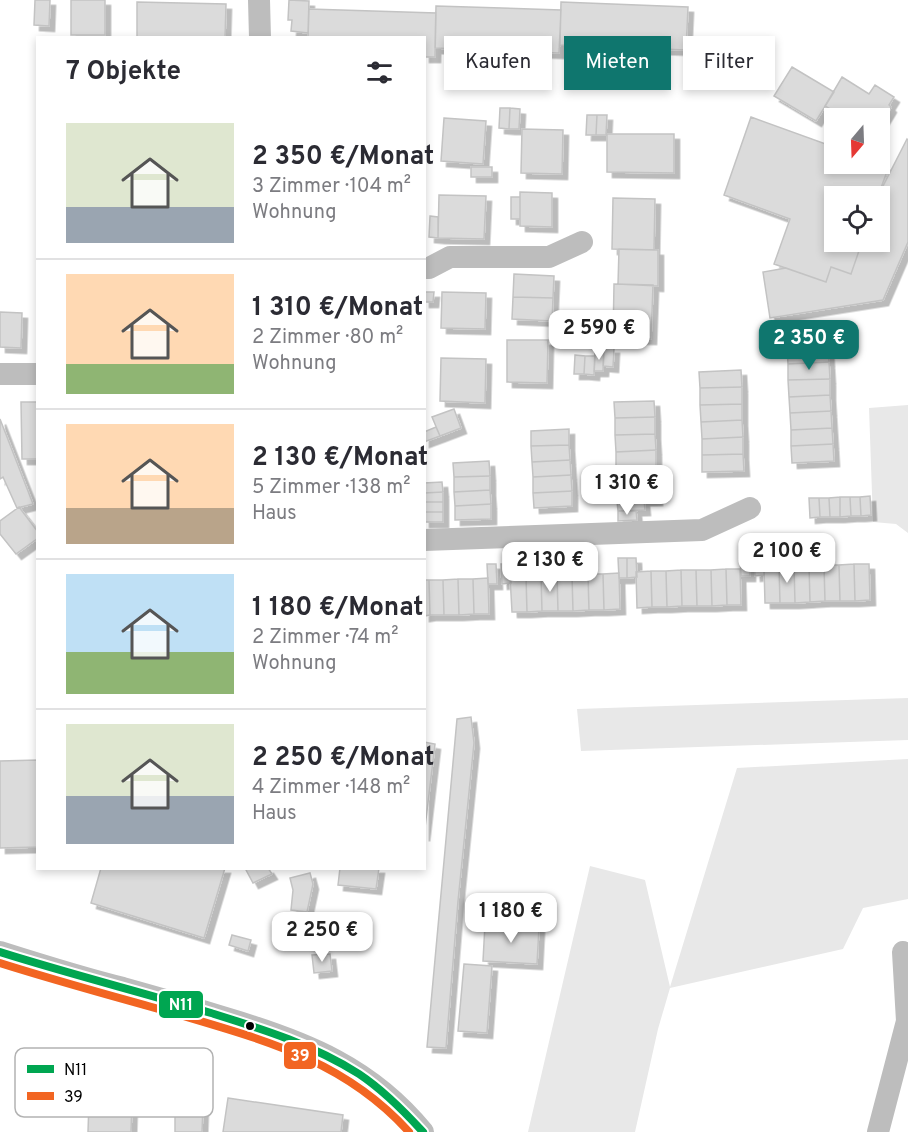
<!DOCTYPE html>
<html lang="de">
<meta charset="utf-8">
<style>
body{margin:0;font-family:Overpass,sans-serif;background:#f2f2f3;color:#2b2b33;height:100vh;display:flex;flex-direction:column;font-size:22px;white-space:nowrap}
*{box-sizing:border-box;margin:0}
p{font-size:20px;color:#7c7c81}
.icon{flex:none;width:33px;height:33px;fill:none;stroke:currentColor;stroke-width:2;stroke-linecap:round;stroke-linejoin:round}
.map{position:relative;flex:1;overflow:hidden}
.panel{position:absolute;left:36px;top:36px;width:390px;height:834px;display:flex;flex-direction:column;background:#fff;border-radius:0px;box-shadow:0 3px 9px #0003}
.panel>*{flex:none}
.banner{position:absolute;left:444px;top:36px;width:374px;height:54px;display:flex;gap:12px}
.needle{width:39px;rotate:199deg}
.controls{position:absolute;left:824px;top:108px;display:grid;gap:12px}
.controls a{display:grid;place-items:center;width:66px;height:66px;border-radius:0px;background:#fff;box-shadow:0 3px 9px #0003;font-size:30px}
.price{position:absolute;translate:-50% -51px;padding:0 14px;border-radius:12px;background:#fff;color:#222;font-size:20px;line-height:39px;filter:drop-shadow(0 2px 3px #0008)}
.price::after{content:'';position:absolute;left:50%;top:36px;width:18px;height:14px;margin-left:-9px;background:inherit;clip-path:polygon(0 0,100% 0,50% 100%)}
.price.on{background:#0f766e;color:#fff}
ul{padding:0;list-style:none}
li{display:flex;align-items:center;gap:18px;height:150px;padding:0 30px}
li+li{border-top:2px solid #e1e1e2}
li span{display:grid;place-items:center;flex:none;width:168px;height:120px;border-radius:0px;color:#555}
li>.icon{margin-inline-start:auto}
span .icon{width:72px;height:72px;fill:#fffc;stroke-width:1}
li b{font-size:26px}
h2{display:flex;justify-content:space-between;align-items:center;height:72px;padding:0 30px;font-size:26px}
.pill{padding:0 21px;border-radius:0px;background:#fff;box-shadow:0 3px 9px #0003;font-size:21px;line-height:54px}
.pill.on{background:#0f766e;color:#fff}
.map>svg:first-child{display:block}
.green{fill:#e8e8e8}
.building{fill:#dbdbdb;stroke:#c3c3c3;stroke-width:1.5;filter:url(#shadow)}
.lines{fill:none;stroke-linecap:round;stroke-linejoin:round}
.minor{stroke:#bdbdbd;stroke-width:22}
.bus-1-casing{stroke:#fff;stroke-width:12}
.bus-2-casing{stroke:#fff;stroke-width:12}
.bus-1{stroke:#00a651;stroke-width:8}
.bus-2{stroke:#f26522;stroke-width:8}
.bus-dot{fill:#000;stroke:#fff;stroke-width:2}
.key{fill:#fff;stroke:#b2b2b2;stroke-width:1.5}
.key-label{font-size:16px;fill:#000}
.line-badge{stroke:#fff;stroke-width:2}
.badge-label{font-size:16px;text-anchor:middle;font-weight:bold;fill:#fff}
</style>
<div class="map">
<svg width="908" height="1132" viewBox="0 0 908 1132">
<defs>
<filter id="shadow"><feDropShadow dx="5.5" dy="5.5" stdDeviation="0" flood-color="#0004"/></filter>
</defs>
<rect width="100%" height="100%" fill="#fff"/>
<!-- green -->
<path class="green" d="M 908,405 L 908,533 L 896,524 L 873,522 L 869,408 Z
M 908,698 L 908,740 L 581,751 L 577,709 Z
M 908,759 L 908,899 L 863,908 L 843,949 L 670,988 L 658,1029 L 635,1132 L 528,1132 L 590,866 L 645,880 L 670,987 L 737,768 Z"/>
<!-- building -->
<path class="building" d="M 35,0 L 50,0 L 49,26 L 34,25 Z
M 71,0 L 105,0 L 105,35 L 71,35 Z
M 289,0 L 309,1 L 308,33 L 291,31 L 292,20 L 288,20 Z
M 137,2 L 226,4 L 225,38 L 137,38 Z
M 561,2 L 688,7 L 686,50 L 560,45 Z
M 436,6 L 561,10 L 559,53 L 435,48 Z
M 309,9 L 436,13 L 435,57 L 424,57 L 424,38 L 308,38 Z
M 792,67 L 834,92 L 816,121 L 774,96 Z
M 842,77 L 869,94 L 875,85 L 894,97 L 889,105 L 891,107 L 879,127 L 879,118 L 846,118 L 825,106 Z
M 500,108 L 510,108 L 509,129 L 499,128 Z
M 510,108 L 520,109 L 519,129 L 509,129 Z
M 587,115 L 597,115 L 596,135 L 586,135 Z
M 597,115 L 607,115 L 606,135 L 596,135 Z
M 751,117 L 834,147 L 834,164 L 879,163 L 889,166 L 878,196 L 834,196 L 834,242 L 862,242 L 851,274 L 831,267 L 826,282 L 774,264 L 790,219 L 724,195 Z
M 444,118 L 486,121 L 483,164 L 441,161 Z
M 522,129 L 563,130 L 562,174 L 521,173 Z
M 607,134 L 674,134 L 674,173 L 607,172 Z
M 907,139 L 908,140 L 908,242 L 883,300 L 770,318 L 763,272 L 786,268 L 826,282 L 831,267 L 851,274 L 862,242 L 879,242 L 879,196 L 878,196 Z
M 471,167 L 492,167 L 492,177 L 471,177 Z
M 520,192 L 552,193 L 552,227 L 520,226 Z
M 439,195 L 486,196 L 484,239 L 438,238 Z
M 511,197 L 520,197 L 520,219 L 511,219 Z
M 613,198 L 655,199 L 654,250 L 612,249 Z
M 430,216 L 438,217 L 438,238 L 429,237 Z
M 619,249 L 658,250 L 658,286 L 618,284 Z
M 514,274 L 554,276 L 553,298 L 513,297 Z
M 614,284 L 653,285 L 651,339 L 613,338 Z
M 424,292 L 434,292 L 433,302 L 424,302 Z
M 442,292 L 486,293 L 485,329 L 441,328 Z
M 513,297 L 553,298 L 552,321 L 512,319 Z
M 0,312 L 22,313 L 21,348 L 0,347 Z
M 507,340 L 548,340 L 547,383 L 507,382 Z
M 828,346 L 829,362 L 788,364 L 787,347 Z
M 604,348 L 614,348 L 613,367 L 603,366 Z
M 595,352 L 604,352 L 603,371 L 594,371 Z
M 575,355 L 585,356 L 584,374 L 574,374 Z
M 585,356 L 595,356 L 594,375 L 584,374 Z
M 441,358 L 486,359 L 485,403 L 440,401 Z
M 829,362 L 830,379 L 788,380 L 788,364 Z
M 741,370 L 742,387 L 700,388 L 699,372 Z
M 830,379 L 830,395 L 789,397 L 788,380 Z
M 742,387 L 742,404 L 700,405 L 700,388 Z
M 830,395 L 831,411 L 790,413 L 789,397 Z
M 654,401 L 655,417 L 615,418 L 614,402 Z
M 21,402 L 38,402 L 38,459 L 22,459 Z
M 742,404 L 742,420 L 701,422 L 700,405 Z
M 454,409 L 461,428 L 440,436 L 432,417 Z
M 831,411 L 832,428 L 791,430 L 790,413 Z
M 655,417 L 655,434 L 615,435 L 615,418 Z
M 0,419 L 33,504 L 17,508 L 3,477 L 0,479 Z
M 742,420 L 743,437 L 702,439 L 701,422 Z
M 436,427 L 440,436 L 424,442 L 424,432 Z
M 832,428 L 833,444 L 791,446 L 791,430 Z
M 569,429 L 569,445 L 531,446 L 531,431 Z
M 655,434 L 656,450 L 616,452 L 615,435 Z
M 743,437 L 743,454 L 702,455 L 702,439 Z
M 833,444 L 834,461 L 792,463 L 791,446 Z
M 569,445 L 570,460 L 532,462 L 531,446 Z
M 656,450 L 656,467 L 616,468 L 616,452 Z
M 743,454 L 744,471 L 702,472 L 702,455 Z
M 570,460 L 571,475 L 533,477 L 532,462 Z
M 489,461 L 490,476 L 454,477 L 453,463 Z
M 656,467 L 657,484 L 617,485 L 616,468 Z
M 571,475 L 572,491 L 533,493 L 533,477 Z
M 490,476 L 490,490 L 454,492 L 454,477 Z
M 442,482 L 443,492 L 424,493 L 424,483 Z
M 657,484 L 657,500 L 617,501 L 617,485 Z
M 490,490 L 491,504 L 455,506 L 454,492 Z
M 572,491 L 572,506 L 534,508 L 533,493 Z
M 443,492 L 443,502 L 424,502 L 424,493 Z
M 870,496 L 871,515 L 861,516 L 860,497 Z
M 840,497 L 840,517 L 830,517 L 829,498 Z
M 840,497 L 850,497 L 851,516 L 840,517 Z
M 850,497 L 860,497 L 861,516 L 851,516 Z
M 809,498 L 819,498 L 820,517 L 810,518 Z
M 819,498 L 829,498 L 830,517 L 820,517 Z
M 644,500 L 645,510 L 618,511 L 617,501 Z
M 424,502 L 443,502 L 443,512 L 424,512 Z
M 491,504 L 491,519 L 455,520 L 455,506 Z
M 19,507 L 38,532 L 38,538 L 16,554 L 0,534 L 0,521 Z
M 618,511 L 636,511 L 637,520 L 618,521 Z
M 424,512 L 443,512 L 443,522 L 424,522 Z
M 750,556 L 750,576 L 741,576 L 740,557 Z
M 754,556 L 764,556 L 764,575 L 755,576 Z
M 618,558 L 627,558 L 627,578 L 619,578 Z
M 627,558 L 636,558 L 637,577 L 627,578 Z
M 487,564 L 496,564 L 497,584 L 488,584 Z
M 501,564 L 510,564 L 511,583 L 502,584 Z
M 854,564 L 855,601 L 840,601 L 839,565 Z
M 854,564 L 869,564 L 870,600 L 855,601 Z
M 809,565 L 824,565 L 825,601 L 810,602 Z
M 809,565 L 810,602 L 795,603 L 794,566 Z
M 824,565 L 839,565 L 840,601 L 825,601 Z
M 779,566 L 780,603 L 765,603 L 764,567 Z
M 779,566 L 794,566 L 795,603 L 780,603 Z
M 726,569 L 727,605 L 712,606 L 711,570 Z
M 726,569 L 740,569 L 741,605 L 727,605 Z
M 681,570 L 682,606 L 667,607 L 666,571 Z
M 681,570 L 696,570 L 697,606 L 682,606 Z
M 696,570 L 711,570 L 712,606 L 697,606 Z
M 651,571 L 652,607 L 637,608 L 636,572 Z
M 651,571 L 666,571 L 667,607 L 652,607 Z
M 619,573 L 620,609 L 604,610 L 603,574 Z
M 588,574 L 603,574 L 604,610 L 589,610 Z
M 588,574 L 589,610 L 573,611 L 572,575 Z
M 541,575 L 557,575 L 558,611 L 542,611 Z
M 541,575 L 542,611 L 527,612 L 526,576 Z
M 557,575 L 572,575 L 573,611 L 558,611 Z
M 510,576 L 526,576 L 527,612 L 512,612 Z
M 488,578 L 489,614 L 474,614 L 473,579 Z
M 458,579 L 473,579 L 474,614 L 459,615 Z
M 458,579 L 459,615 L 444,615 L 443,580 Z
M 424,580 L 429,580 L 430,615 L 424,616 Z
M 429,580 L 443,580 L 444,615 L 430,615 Z
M 471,717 L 474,743 L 458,901 L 446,1048 L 427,1047 L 457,719 Z
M 424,742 L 435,744 L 424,836 Z
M 38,760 L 38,847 L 0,848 L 0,761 Z
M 101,868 L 225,868 L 204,938 L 91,903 Z
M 245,868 L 268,868 L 272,874 L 253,883 Z
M 340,868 L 379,868 L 376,889 L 338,885 Z
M 310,873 L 313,884 L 307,912 L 291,910 L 293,890 L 290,878 Z
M 485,924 L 539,927 L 537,964 L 483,961 Z
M 232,935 L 251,940 L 248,951 L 229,945 Z
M 330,954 L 332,971 L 314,973 L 312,955 Z
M 464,964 L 492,966 L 487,1033 L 458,1031 Z
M 228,1098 L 343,1115 L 341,1132 L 223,1132 Z
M 100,1100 L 132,1100 L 131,1132 L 88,1132 L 89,1101 L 100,1101 Z
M 175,1103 L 203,1104 L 202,1132 L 175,1132 Z"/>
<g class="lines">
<!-- minor -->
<path class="minor" d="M 259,0 L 260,38
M 424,268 L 429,268 L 450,257 L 549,257 L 582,242
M 0,374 L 38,374
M 424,540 L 702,530 L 750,508
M 0,952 C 41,965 82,978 123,988 C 159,998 194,1008 229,1019 C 306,1042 371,1068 423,1132
M 878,1132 L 907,1021 L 903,952"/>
<!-- bus-1 casing -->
<g class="bus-1-casing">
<path id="bus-1" d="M 0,952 C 70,974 141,992 211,1013 C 262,1029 314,1045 359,1074 C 383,1090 403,1110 423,1132"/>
</g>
<!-- bus-2 casing -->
<g class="bus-2-casing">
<path id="bus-2" d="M 0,963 C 60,982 120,998 180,1015 C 268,1041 346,1062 409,1132"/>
</g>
<!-- bus-1 -->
<use href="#bus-1" class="bus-1"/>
<!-- bus-2 -->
<use href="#bus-2" class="bus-2"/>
</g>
<!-- markers -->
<circle class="bus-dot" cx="250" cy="1026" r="5"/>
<!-- legend -->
<rect x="15" y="1048" width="198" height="69" rx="9" class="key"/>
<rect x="27" y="1065" width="27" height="8" fill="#00a651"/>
<rect x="27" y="1092" width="27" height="8" fill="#f26522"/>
<g class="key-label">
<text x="64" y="1075">N11</text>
<text x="64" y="1102">39</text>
</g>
<g class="line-badge">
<rect x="158" y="990" width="46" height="29" rx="6" fill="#00a651"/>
<rect x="283" y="1041" width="34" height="29" rx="6" fill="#f26522"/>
</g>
<g class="badge-label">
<text x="181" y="1010">N11</text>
<text x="300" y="1061">39</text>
</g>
</svg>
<div class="controls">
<a><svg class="needle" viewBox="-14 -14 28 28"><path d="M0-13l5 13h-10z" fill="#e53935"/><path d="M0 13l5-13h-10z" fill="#7c7c81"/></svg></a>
<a><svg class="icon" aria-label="locate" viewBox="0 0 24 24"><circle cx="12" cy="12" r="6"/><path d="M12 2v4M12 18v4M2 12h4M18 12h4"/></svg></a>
</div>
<b class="price" style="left:599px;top:361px">2 590 €</b>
<b class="price on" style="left:809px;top:371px">2 350 €</b>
<b class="price" style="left:627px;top:516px">1 310 €</b>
<b class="price" style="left:787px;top:584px">2 100 €</b>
<b class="price" style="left:550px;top:593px">2 130 €</b>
<b class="price" style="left:511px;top:944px">1 180 €</b>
<b class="price" style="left:322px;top:963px">2 250 €</b>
<div class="banner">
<a class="pill">Kaufen</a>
<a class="pill on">Mieten</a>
<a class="pill">Filter</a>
</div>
<section class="panel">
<h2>7 Objekte<svg class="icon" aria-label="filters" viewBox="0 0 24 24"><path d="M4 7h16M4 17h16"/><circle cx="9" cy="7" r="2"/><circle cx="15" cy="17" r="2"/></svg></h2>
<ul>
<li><span style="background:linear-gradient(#dfe7d0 70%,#9aa5b1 0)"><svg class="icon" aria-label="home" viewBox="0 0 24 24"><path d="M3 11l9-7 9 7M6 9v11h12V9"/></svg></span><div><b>2 350 €/Monat</b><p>3 Zimmer · 104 m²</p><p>Wohnung</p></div></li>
<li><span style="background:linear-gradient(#ffd9b3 75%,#8fb573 0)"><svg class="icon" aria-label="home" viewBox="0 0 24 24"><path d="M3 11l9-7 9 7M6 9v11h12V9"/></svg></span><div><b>1 310 €/Monat</b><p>2 Zimmer · 80 m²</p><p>Wohnung</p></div></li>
<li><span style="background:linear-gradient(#ffd9b3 70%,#b9a48a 0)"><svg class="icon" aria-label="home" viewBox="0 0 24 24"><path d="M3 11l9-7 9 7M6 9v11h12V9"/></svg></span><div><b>2 130 €/Monat</b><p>5 Zimmer · 138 m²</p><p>Haus</p></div></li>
<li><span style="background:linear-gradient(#bfe0f5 65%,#8fb573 0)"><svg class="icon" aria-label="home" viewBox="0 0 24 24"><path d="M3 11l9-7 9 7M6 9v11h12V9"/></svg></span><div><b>1 180 €/Monat</b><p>2 Zimmer · 74 m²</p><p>Wohnung</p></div></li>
<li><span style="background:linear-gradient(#dfe7d0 60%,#9aa5b1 0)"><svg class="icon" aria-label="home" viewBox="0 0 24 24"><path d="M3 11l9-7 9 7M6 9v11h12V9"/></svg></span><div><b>2 250 €/Monat</b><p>4 Zimmer · 148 m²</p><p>Haus</p></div></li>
</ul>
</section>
</div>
